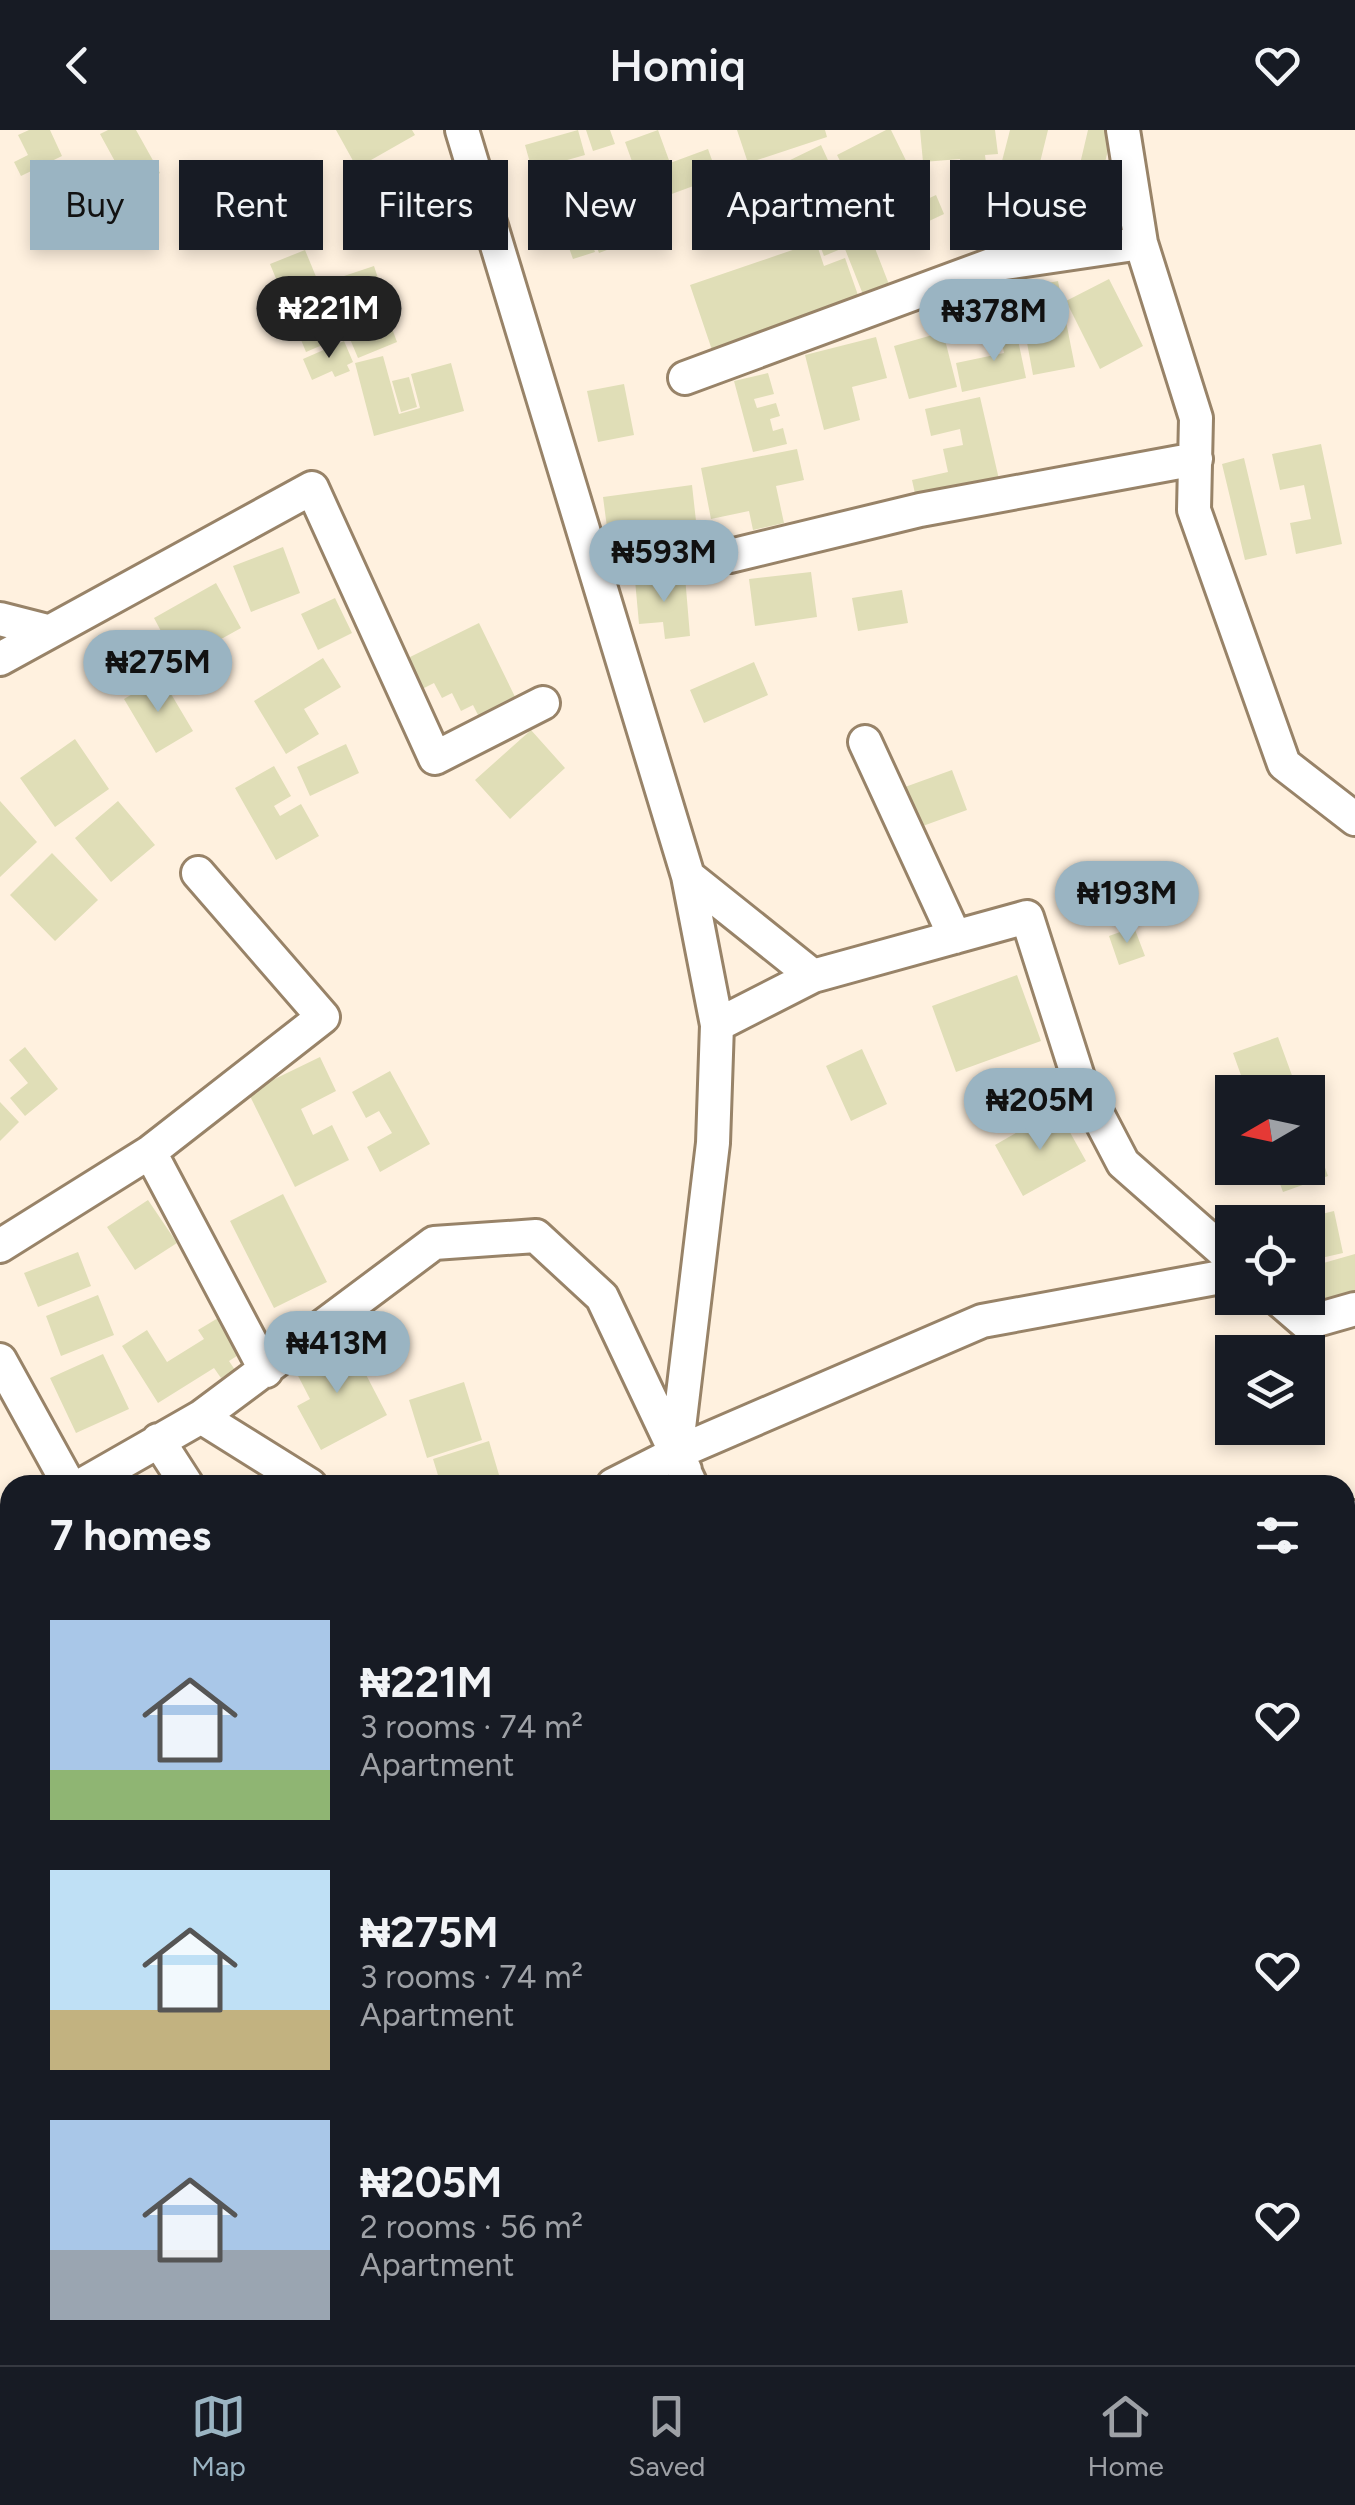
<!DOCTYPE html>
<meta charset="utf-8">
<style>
body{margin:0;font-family:Figtree,sans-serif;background:#20242c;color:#f1f3f6;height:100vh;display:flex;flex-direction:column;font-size:38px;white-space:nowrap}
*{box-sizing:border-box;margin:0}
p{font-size:32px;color:#9ea1a6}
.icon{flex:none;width:55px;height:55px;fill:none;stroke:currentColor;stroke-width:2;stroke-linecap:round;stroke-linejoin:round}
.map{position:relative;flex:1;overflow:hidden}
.panel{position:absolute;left:0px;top:1345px;width:1355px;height:890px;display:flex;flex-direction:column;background:#171b24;border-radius:30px 30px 0 0;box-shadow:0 5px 15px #0003}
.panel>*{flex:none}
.top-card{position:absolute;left:30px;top:30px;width:1295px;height:90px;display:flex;gap:20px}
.needle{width:65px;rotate:261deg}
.tools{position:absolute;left:1215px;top:945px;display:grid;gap:20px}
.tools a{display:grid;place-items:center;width:110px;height:110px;border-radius:0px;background:#171b24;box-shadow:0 5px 15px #0003;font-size:50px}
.price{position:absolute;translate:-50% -85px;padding:0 22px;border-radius:35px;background:#9ab4c2;color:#111;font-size:32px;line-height:65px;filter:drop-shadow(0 2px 5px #0008)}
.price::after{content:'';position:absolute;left:50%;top:60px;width:30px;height:22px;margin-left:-15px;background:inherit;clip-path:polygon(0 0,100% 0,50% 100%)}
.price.current{background:#222;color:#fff}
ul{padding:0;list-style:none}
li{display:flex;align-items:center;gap:30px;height:250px;padding:0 50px}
li span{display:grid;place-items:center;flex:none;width:280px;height:200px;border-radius:0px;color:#555}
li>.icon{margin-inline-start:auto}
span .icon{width:120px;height:120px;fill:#fffc;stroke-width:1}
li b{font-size:42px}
h2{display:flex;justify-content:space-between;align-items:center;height:120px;padding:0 50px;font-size:42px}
.tag{padding:0 35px;border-radius:0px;background:#171b24;box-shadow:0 5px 15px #0003;font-size:35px;line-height:90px}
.tag.current{background:#9ab4c2;color:#111}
header{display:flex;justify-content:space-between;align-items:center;height:130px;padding:0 50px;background:#171b24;font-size:45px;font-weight:600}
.dock{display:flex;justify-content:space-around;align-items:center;height:140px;border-top:2px solid #363941;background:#171b24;font-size:28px;color:#9ea1a6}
.dock a{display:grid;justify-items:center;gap:5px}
.dock .current{color:#9ab4c2}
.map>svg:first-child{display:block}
.building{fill:#e0deb7}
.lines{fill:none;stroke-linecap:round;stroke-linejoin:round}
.minor-casing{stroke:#988368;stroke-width:38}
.minor{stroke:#fff;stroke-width:32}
</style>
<header><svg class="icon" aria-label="back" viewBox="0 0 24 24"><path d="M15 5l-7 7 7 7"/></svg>Homiq<svg class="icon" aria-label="heart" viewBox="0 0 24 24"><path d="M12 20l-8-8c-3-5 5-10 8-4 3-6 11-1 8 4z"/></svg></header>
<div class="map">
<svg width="1355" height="2235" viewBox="0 0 1355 2235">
<rect width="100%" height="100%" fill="#fff1df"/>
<!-- building -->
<path class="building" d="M 29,0 L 50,0 L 62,26 L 21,46 L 14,32 L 28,25 L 18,5 Z
M 108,0 L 136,0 L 160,43 L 130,59 L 100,4 Z
M 336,0 L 412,0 L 415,5 L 357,38 Z
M 578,0 L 585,25 L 532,40 L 525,15 Z
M 586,0 L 610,0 L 615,14 L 593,21 Z
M 658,0 L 670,33 L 708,19 L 718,47 L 647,73 L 625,12 Z
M 737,0 L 825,0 L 827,7 L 748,33 Z
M 886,0 L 891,0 L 920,59 L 907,66 L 915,81 L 889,94 L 881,77 L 867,84 L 837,25 Z
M 920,0 L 995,0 L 998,24 L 985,25 L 987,41 L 961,44 L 960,29 L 923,32 Z
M 1010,0 L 1048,0 L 1029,77 L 1044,81 L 1038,106 L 986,93 Z
M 1088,0 L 1113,0 L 1085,113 L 1048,104 L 1053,81 L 1068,85 Z
M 821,15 L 850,78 L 813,95 L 784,33 Z
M 627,31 L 654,102 L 599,123 L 588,93 L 616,83 L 609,64 L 592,71 L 583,47 Z
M 571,55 L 595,122 L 573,129 L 549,62 Z
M 936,65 L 944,84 L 927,92 L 919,73 Z
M 840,93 L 848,116 L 824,126 L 815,103 Z
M 871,108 L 890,157 L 864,167 L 845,119 Z
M 816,112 L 824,136 L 845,128 L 859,168 L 712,220 L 690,155 Z
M 305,120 L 341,207 L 306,222 L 270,134 Z
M 374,136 L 391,187 L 344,203 L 335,178 L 347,174 L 338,148 Z
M 1109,149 L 1143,216 L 1100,239 L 1066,171 Z
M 1058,151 L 1075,237 L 1033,245 L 1017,159 Z
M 971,178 L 977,206 L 955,210 L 949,182 Z
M 1014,191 L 1026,248 L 962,262 L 956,233 L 1004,223 L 998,195 Z
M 390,193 L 397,212 L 358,228 L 350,209 Z
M 943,202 L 957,257 L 909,269 L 894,216 Z
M 876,207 L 887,248 L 852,257 L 860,290 L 824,300 L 805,225 Z
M 344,211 L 353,232 L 347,235 L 350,241 L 335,247 L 332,241 L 312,250 L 303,229 Z
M 383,226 L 399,284 L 420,278 L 411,244 L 451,233 L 464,281 L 374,306 L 355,233 Z
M 768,243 L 774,264 L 754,269 L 757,278 L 776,273 L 780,286 L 770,289 L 773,301 L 783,298 L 787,314 L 753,322 L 734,251 Z
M 409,247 L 417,277 L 401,282 L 392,251 Z
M 624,254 L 634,305 L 598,312 L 587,261 Z
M 980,267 L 1001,358 L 918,377 L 912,350 L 948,342 L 943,319 L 963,315 L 960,299 L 931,306 L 925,279 Z
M 1321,314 L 1342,414 L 1296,424 L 1290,393 L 1311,389 L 1304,355 L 1280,360 L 1272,324 Z
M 797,319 L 804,350 L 776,356 L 784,393 L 753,400 L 749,381 L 711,389 L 701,338 Z
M 1244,328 L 1267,425 L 1245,430 L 1222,334 Z
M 692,355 L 697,400 L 666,404 L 665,392 L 643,395 L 646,423 L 611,428 L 603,367 Z
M 283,417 L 300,463 L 251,482 L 233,436 Z
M 811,442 L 817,487 L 755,496 L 749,449 Z
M 685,446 L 690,506 L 665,509 L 663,492 L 639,494 L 635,450 Z
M 216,453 L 241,498 L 178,533 L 154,488 Z
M 902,460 L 908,493 L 858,501 L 852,468 Z
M 335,468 L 352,503 L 318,520 L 301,484 Z
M 479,493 L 521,579 L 484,597 L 473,575 L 461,581 L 452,563 L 442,568 L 434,553 L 422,559 L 408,528 Z
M 323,528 L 341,557 L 304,579 L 319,604 L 286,624 L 254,571 Z
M 754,532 L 768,565 L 704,593 L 690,560 Z
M 161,547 L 193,601 L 156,623 L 124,569 Z
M 531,600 L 565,638 L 510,689 L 475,650 Z
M 75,609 L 109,659 L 55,697 L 20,648 Z
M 346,614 L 359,643 L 310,666 L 297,637 Z
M 274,636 L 291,666 L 274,676 L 280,686 L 301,674 L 319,706 L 276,730 L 235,658 Z
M 952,640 L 967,680 L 920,697 L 905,657 Z
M 0,671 L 37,712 L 0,747 Z
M 118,671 L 155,715 L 111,752 L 75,708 Z
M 52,723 L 98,770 L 55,811 L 10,765 Z
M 1134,797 L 1145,826 L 1119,835 L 1109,806 Z
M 1017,845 L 1041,911 L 956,942 L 932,876 Z
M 1278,907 L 1298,962 L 1247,962 L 1233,923 Z
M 25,917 L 58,959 L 25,986 L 10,968 L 28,953 L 9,930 Z
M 862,919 L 887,974 L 851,991 L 826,936 Z
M 320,927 L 336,961 L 301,979 L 313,1005 L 332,995 L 349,1030 L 295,1057 L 248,962 Z
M 390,941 L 430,1014 L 380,1042 L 367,1017 L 392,1003 L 379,981 L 366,988 L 352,962 Z
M 0,972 L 19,992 L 0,1011 Z
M 1057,979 L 1086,1031 L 1023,1066 L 995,1015 Z
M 1308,990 L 1328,1046 L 1283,1062 L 1274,1038 L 1308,1038 Z
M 283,1064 L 327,1152 L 274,1178 L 230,1091 Z
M 148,1070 L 177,1113 L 135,1140 L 107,1097 Z
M 1334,1081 L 1343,1123 L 1308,1131 L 1308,1092 L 1293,1091 Z
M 78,1122 L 91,1156 L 38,1177 L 24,1143 Z
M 1355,1124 L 1355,1166 L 1324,1175 L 1313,1136 Z
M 98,1165 L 114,1205 L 61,1226 L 46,1186 Z
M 218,1188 L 240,1224 L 229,1231 L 235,1240 L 221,1248 L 214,1238 L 158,1273 L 122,1216 L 147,1200 L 167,1232 L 204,1209 L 198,1200 Z
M 348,1210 L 387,1285 L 321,1320 L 297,1276 L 310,1269 L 294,1238 Z
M 103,1224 L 129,1279 L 76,1303 L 50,1248 Z
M 464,1252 L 482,1310 L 427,1328 L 409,1270 Z
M 489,1311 L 502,1355 L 441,1355 L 433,1329 Z
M 8,1380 L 10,1452 L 0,1457 L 0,1384 Z
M 10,1467 L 10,1528 L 0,1507 L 0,1472 Z
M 1355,1494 L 1355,1519 L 1345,1522 L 1345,1497 Z
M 1355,2058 L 1355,2137 L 1345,2140 L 1345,2061 Z
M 1355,2180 L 1355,2226 L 1354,2226 L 1345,2184 Z
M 64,2225 L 102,2225 L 106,2235 L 37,2235 Z
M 127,2225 L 165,2225 L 167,2232 L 121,2235 L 118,2229 Z
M 334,2225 L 368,2225 L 371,2235 L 337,2235 Z
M 374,2225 L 437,2225 L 440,2235 L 377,2235 Z"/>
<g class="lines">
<!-- minor casing -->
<g class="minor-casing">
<path id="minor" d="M 462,0 L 688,746 L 813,846 L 1027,787 L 1078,947 L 1123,1033 L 1232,1129
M 1123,0 L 1141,113 L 1196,288 L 1194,380 L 1284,634 L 1355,689
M 685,248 L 991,135 L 1141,113
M 730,426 L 920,380 L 1196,329
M 0,489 L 47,501
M 0,529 L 312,358 L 435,628 L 543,573
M 865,612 L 955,807
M 717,895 L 813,846
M 150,1022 L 323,887 L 198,743
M 0,1116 L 150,1022 L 266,1241
M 1277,1168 L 1306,1193 L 1355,1179
M 0,1230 L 69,1355
M 201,1287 L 434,1113 L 536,1106 L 602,1167 L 691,1355
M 158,1310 L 187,1355
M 676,1323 L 982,1191 L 1232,1145
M 676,1323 L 713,1013 L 717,895 L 688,746
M 82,1355 L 201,1287 L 310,1355
M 613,1355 L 676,1323 L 685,1340
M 1345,1391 L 1355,1387
M 1345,1788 L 1355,1788
M 0,1810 L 10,1832
M 1345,1854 L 1355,1883
M 0,2151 L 10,2146
M 317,2225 L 320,2235
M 695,2225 L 700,2235
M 1105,2225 L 1109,2235
M 529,2235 L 547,2225"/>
</g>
<!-- minor -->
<use href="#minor" class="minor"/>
</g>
</svg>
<div class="tools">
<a><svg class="needle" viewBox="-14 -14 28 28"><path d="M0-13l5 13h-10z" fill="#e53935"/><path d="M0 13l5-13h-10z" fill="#9ea1a6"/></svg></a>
<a><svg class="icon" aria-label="locate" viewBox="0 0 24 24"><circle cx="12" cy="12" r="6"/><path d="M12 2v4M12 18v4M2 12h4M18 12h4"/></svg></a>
<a><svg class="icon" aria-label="layers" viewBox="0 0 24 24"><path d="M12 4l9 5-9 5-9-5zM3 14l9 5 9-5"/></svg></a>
</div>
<b class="price current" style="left:329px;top:231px">₦221M</b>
<b class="price" style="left:994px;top:234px">₦378M</b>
<b class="price" style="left:664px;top:475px">₦593M</b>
<b class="price" style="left:158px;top:585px">₦275M</b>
<b class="price" style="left:1127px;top:816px">₦193M</b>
<b class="price" style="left:1040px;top:1023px">₦205M</b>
<b class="price" style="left:337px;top:1266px">₦413M</b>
<div class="top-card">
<a class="tag current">Buy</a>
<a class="tag">Rent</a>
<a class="tag">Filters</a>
<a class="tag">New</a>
<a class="tag">Apartment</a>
<a class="tag">House</a>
</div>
<section class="panel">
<h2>7 homes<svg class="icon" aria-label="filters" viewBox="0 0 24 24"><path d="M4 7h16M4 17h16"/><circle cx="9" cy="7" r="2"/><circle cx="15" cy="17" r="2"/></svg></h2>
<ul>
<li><span style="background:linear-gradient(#a9c7e8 75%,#8fb573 0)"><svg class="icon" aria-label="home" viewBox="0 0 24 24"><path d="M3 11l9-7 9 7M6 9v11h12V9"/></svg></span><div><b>₦221M</b><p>3 rooms · 74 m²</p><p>Apartment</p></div><svg class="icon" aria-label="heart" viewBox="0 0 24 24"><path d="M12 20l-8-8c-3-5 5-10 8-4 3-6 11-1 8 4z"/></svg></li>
<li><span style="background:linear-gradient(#bfe0f5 70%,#c2b280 0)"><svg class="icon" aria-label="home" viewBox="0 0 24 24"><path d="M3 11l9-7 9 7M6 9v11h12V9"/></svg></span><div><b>₦275M</b><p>3 rooms · 74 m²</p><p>Apartment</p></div><svg class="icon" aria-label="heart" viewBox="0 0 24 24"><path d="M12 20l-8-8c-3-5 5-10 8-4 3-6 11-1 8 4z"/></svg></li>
<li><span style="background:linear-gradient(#a9c7e8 65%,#9aa5b1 0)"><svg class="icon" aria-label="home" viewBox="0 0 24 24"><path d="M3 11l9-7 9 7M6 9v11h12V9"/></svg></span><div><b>₦205M</b><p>2 rooms · 56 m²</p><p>Apartment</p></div><svg class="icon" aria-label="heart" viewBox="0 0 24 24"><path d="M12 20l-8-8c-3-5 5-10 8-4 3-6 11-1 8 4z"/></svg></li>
</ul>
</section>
</div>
<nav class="dock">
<a class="current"><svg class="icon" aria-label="map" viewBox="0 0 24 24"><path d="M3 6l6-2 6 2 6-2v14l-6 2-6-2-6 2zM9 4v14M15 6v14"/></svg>Map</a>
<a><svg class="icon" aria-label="saved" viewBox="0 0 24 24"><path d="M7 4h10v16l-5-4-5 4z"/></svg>Saved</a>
<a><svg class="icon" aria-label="home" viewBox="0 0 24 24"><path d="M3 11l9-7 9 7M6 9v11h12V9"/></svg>Home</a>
</nav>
